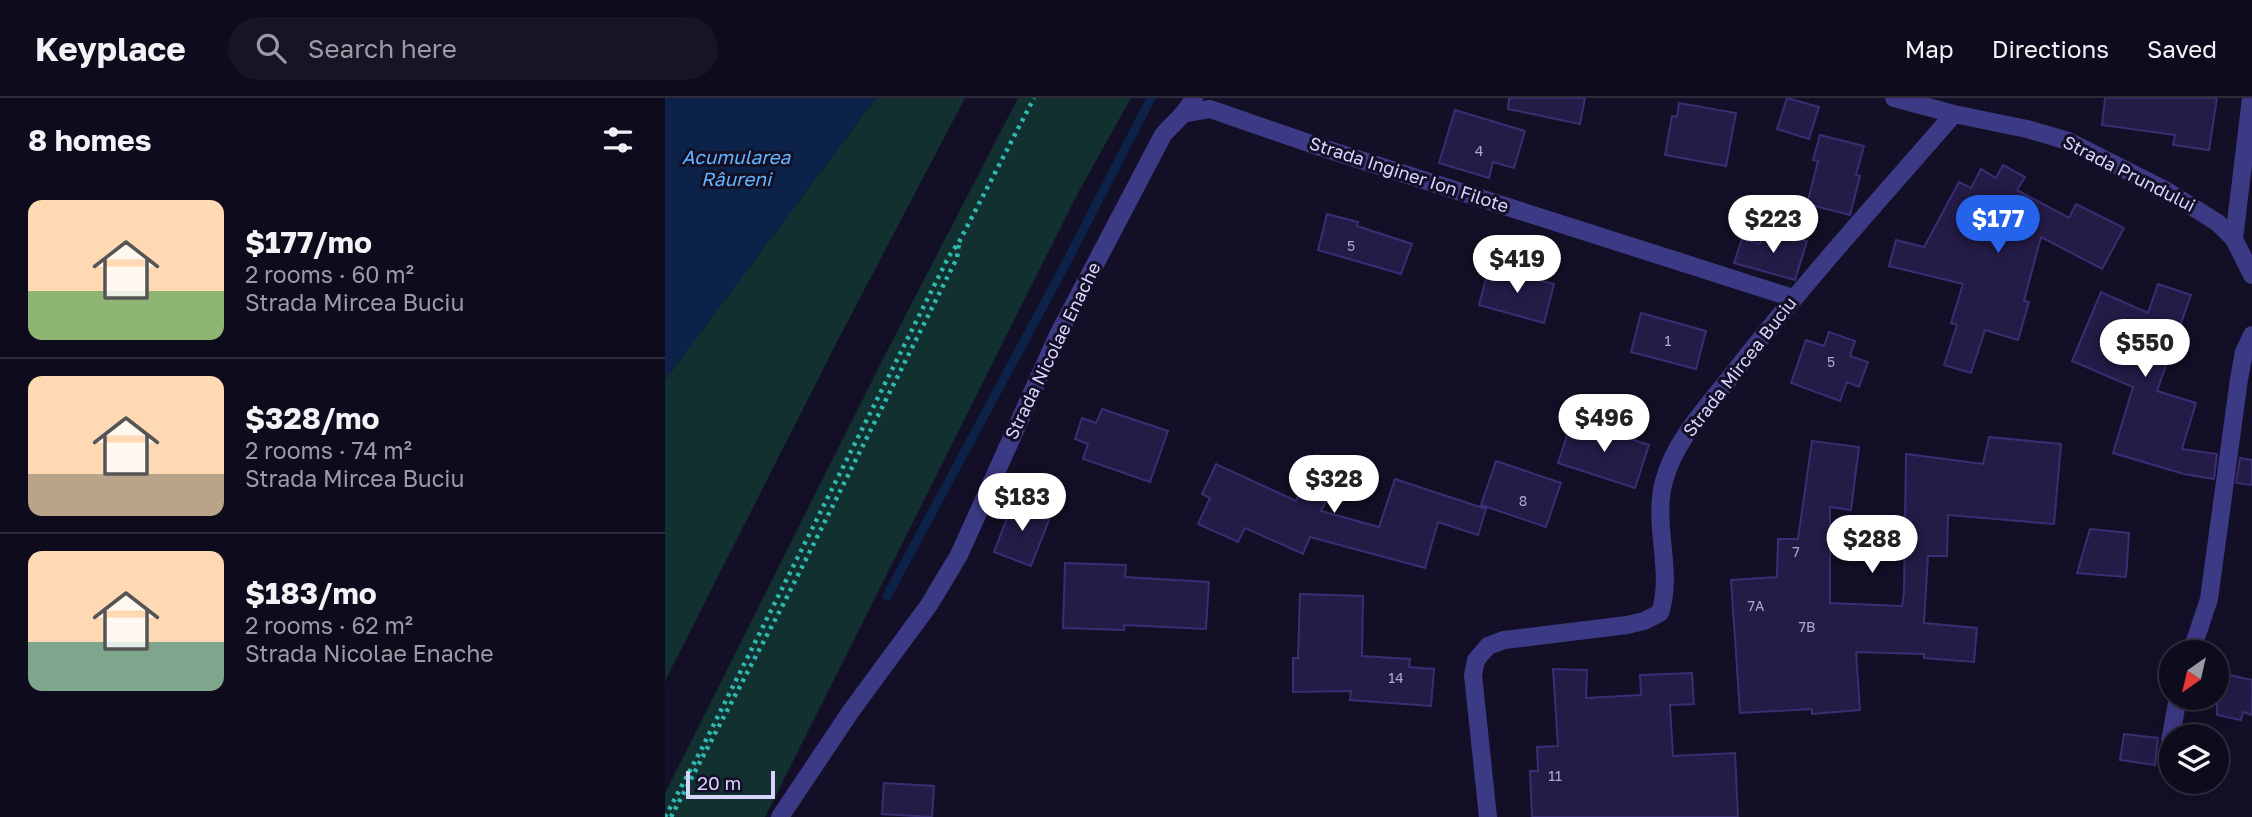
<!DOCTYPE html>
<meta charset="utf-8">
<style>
body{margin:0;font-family:"Golos Text",sans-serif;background:#171425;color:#f1f3f6;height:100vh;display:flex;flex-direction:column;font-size:26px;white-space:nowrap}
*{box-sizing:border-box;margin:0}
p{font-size:23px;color:#9b9ba3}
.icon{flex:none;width:38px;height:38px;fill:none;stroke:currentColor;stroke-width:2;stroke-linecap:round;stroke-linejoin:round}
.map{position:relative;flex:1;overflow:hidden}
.details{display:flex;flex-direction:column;background:#0e0b1c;width:665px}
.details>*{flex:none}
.needle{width:46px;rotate:214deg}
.tools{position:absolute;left:1494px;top:542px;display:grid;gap:14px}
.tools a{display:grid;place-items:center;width:70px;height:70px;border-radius:50%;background:#0e0b1c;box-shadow:0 7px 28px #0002,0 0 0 2px #2e2b3b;font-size:35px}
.scale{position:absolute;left:21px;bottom:18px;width:89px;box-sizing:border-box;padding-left:7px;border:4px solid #d9d4ff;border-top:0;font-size:19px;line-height:24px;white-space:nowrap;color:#d9d4ff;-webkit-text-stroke:5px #130f26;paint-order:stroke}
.price{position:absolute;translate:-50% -60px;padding:0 16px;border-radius:24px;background:#fff;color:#222;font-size:23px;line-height:46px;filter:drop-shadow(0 2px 4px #0008)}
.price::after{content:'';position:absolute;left:50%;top:42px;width:21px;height:16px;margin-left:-10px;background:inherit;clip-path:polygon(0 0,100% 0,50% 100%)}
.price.active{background:#2563eb;color:#fff}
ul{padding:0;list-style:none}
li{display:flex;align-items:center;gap:21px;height:175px;padding:0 28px}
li+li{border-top:2px solid #2e2b3b}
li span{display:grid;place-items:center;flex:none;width:196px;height:140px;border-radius:14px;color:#555}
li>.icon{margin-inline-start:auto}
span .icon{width:84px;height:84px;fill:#fffc;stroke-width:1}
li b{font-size:30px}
h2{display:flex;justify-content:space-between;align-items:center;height:84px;padding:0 28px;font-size:30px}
header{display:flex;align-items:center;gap:42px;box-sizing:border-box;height:98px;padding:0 35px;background:#0e0b1c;border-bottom:2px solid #2e2b3b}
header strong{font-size:33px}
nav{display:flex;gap:38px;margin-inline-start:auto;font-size:24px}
.search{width:490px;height:63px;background:#171425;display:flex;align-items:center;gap:18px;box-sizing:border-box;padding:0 24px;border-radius:38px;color:#9b9ba3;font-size:26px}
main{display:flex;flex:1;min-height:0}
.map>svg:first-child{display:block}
.green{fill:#12302f}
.water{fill:#0c2248}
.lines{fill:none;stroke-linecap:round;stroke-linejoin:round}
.stream{stroke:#0c2248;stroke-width:9}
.building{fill:#241b47;stroke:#3b2d73;stroke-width:2}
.path{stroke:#2fb8b0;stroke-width:4.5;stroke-dasharray:3.5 5;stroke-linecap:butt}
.minor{stroke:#3d3a85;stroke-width:18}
.labels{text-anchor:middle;stroke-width:6;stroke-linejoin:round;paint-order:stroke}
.number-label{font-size:14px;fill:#aca6d1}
.street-label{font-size:18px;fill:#d9d4ff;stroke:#130f26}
.water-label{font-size:19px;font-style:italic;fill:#62b6ff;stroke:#130f26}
</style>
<header>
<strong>Keyplace</strong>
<div class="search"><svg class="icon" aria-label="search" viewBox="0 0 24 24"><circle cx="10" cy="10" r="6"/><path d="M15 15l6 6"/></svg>Search here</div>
<nav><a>Map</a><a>Directions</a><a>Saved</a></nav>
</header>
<main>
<section class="details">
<h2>8 homes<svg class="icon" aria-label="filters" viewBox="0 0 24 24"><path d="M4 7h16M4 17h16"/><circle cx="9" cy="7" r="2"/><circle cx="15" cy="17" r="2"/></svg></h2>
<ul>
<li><span style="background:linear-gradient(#ffd9b3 65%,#8fb573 0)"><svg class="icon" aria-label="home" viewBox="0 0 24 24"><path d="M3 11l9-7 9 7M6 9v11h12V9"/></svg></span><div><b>$177/mo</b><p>2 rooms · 60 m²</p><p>Strada Mircea Buciu</p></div></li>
<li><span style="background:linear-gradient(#ffd9b3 70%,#b9a48a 0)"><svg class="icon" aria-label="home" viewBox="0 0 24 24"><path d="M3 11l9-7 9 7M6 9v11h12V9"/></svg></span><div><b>$328/mo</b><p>2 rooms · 74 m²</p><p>Strada Mircea Buciu</p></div></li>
<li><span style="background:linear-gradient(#ffd9b3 65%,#7fa58c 0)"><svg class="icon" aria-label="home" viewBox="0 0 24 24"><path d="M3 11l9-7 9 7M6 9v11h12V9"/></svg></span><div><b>$183/mo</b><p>2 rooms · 62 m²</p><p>Strada Nicolae Enache</p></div></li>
</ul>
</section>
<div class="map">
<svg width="1587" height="719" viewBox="0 0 1587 719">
<rect width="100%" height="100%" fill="#130f26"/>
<!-- green -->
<path class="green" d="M 211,0 L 300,0 L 173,242 L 0,583 L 0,282 Z
M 353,0 L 466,0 L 414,93 L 100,719 L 0,719 L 0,695 L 220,257 Z"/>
<!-- water -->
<path class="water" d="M 0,0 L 211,0 L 0,282 Z"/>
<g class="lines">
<!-- stream -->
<path class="stream" d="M 222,498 L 399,169 L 486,0"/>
</g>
<!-- building -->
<path class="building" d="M 844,0 L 920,0 L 915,26 L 843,11 Z
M 1122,0 L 1154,9 L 1144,41 L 1112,31 Z
M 1440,0 L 1552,0 L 1544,52 L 1508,47 L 1510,37 L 1437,27 Z
M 1014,5 L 1071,15 L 1061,68 L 1000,57 L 1007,18 L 1012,19 Z
M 790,12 L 860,33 L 849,70 L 828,64 L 824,80 L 774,65 Z
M 1155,37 L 1199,48 L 1191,77 L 1195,78 L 1185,117 L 1142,106 L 1153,63 L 1148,62 Z
M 1338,67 L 1360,79 L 1352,92 L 1404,120 L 1411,106 L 1459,130 L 1437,171 L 1376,139 L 1359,203 L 1364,204 L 1353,242 L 1320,232 L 1306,275 L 1279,267 L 1292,227 L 1286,225 L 1298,186 L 1224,168 L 1231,142 L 1259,149 L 1294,84 L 1306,90 L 1316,71 L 1331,80 Z
M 662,116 L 693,124 L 692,128 L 747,146 L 736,176 L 653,152 Z
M 1099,132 L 1142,143 L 1130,182 L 1069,165 L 1077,141 L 1095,146 Z
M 824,169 L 889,186 L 879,225 L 814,207 Z
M 1493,186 L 1526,197 L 1492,293 L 1531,305 L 1517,351 L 1552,356 L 1549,381 L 1519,376 L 1448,355 L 1468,289 L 1407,263 L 1436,194 L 1483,215 Z
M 976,215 L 1041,233 L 1031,271 L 966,254 Z
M 1164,234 L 1190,243 L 1185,258 L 1203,264 L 1194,289 L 1182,284 L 1175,303 L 1126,285 L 1141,242 L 1159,248 Z
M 437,311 L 503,333 L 485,384 L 418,361 L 423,346 L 410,341 L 417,320 L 431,325 Z
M 907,322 L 984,347 L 970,390 L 893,365 Z
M 1324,339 L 1396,346 L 1389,426 L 1283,417 L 1282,458 L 1263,458 L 1259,525 L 1312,530 L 1309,564 L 1259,560 L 1259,556 L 1191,554 L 1195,612 L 1147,616 L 1147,611 L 1075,615 L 1066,482 L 1112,479 L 1113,441 L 1133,441 L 1147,343 L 1194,349 L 1186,412 L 1165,409 L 1165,505 L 1237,508 L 1239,495 L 1241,356 L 1318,366 Z
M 652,357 L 677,368 L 656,413 L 714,429 L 730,381 L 821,411 L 813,437 L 773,424 L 760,470 L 645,439 L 638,456 L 580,430 L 573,444 L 533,426 L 545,400 L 537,396 L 551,366 L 631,403 Z
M 1575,360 L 1587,362 L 1587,387 L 1571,385 Z
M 831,363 L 896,385 L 881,429 L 816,407 Z
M 349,402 L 386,417 L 366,468 L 329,454 Z
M 1425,431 L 1464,435 L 1461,479 L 1412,475 Z
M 400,465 L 461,467 L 460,479 L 544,484 L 541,531 L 459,527 L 459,532 L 398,530 Z
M 635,496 L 698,498 L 697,558 L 745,561 L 744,569 L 769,571 L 766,608 L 685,602 L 686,593 L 628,594 L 628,560 L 633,560 Z
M 888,571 L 922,572 L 921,600 L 976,597 L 975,577 L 1027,575 L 1029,606 L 1005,607 L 1008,658 L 1070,655 L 1073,719 L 867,719 L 865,673 L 873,673 L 872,649 L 893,648 Z
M 1552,574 L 1587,582 L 1587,617 L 1578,614 L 1576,622 L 1552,617 Z
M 1459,636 L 1493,640 L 1490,667 L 1455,662 Z
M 219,685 L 269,688 L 267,719 L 217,716 Z"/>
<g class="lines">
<!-- path -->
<path class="path" d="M 0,719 L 36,652 L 284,158 L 294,144 L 369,0
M 6,719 L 120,503 L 292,160 L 294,145"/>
<!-- minor -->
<path class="minor" d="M 1229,0 L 1289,16 L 1362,31 L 1403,43 L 1502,93 L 1553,125 L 1569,141 L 1587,177
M 521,15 L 545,11 L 658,50 L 1128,200
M 1569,141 L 1586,0
M 1526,555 L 1544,501 L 1574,281 L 1579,254 L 1587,237
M 1505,643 L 1513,600
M 115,719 L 186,613 L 264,507 L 294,457 L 393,237 L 498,37 C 510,23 520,17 529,0
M 823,719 L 808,577 L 811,562 L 823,548 L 839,542 L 962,527 L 979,523 L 995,515 C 1009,473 987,427 999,383 C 1010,341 1045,306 1071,272 C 1140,184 1215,101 1289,16"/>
</g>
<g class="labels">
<!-- number labels -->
<g class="number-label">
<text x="814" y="58">4</text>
<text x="686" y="153">5</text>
<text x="1003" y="248">1</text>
<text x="1166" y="269">5</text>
<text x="858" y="408">8</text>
<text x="1131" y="459">7</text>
<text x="1091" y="513">7A</text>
<text x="1142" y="534">7B</text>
<text x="731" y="585">14</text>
<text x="890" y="683">11</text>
</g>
<!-- street labels -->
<g class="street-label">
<text transform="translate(1464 76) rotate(27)" y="6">Strada Prundului</text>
<text transform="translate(744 77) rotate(18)" y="6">Strada Inginer Ion Filote</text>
<text transform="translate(388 253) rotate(-64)" y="6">Strada Nicolae Enache</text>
<text transform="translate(1075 269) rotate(-52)" y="6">Strada Mircea Buciu</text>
</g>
<!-- water labels -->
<g class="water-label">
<text x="71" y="66">Acumularea<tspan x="71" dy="22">Râureni</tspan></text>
</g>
</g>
</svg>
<div class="tools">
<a><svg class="needle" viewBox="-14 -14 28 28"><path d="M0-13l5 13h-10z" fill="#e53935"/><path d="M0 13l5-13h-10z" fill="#9b9ba3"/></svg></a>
<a><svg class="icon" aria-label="layers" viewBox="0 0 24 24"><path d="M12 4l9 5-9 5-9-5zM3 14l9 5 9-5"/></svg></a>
</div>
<div class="scale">20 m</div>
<b class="price" style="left:1108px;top:157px">$223</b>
<b class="price active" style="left:1333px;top:157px">$177</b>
<b class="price" style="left:852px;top:197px">$419</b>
<b class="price" style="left:1480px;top:281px">$550</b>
<b class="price" style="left:939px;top:356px">$496</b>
<b class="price" style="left:669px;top:417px">$328</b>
<b class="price" style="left:357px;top:435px">$183</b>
<b class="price" style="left:1207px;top:477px">$288</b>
</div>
</main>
